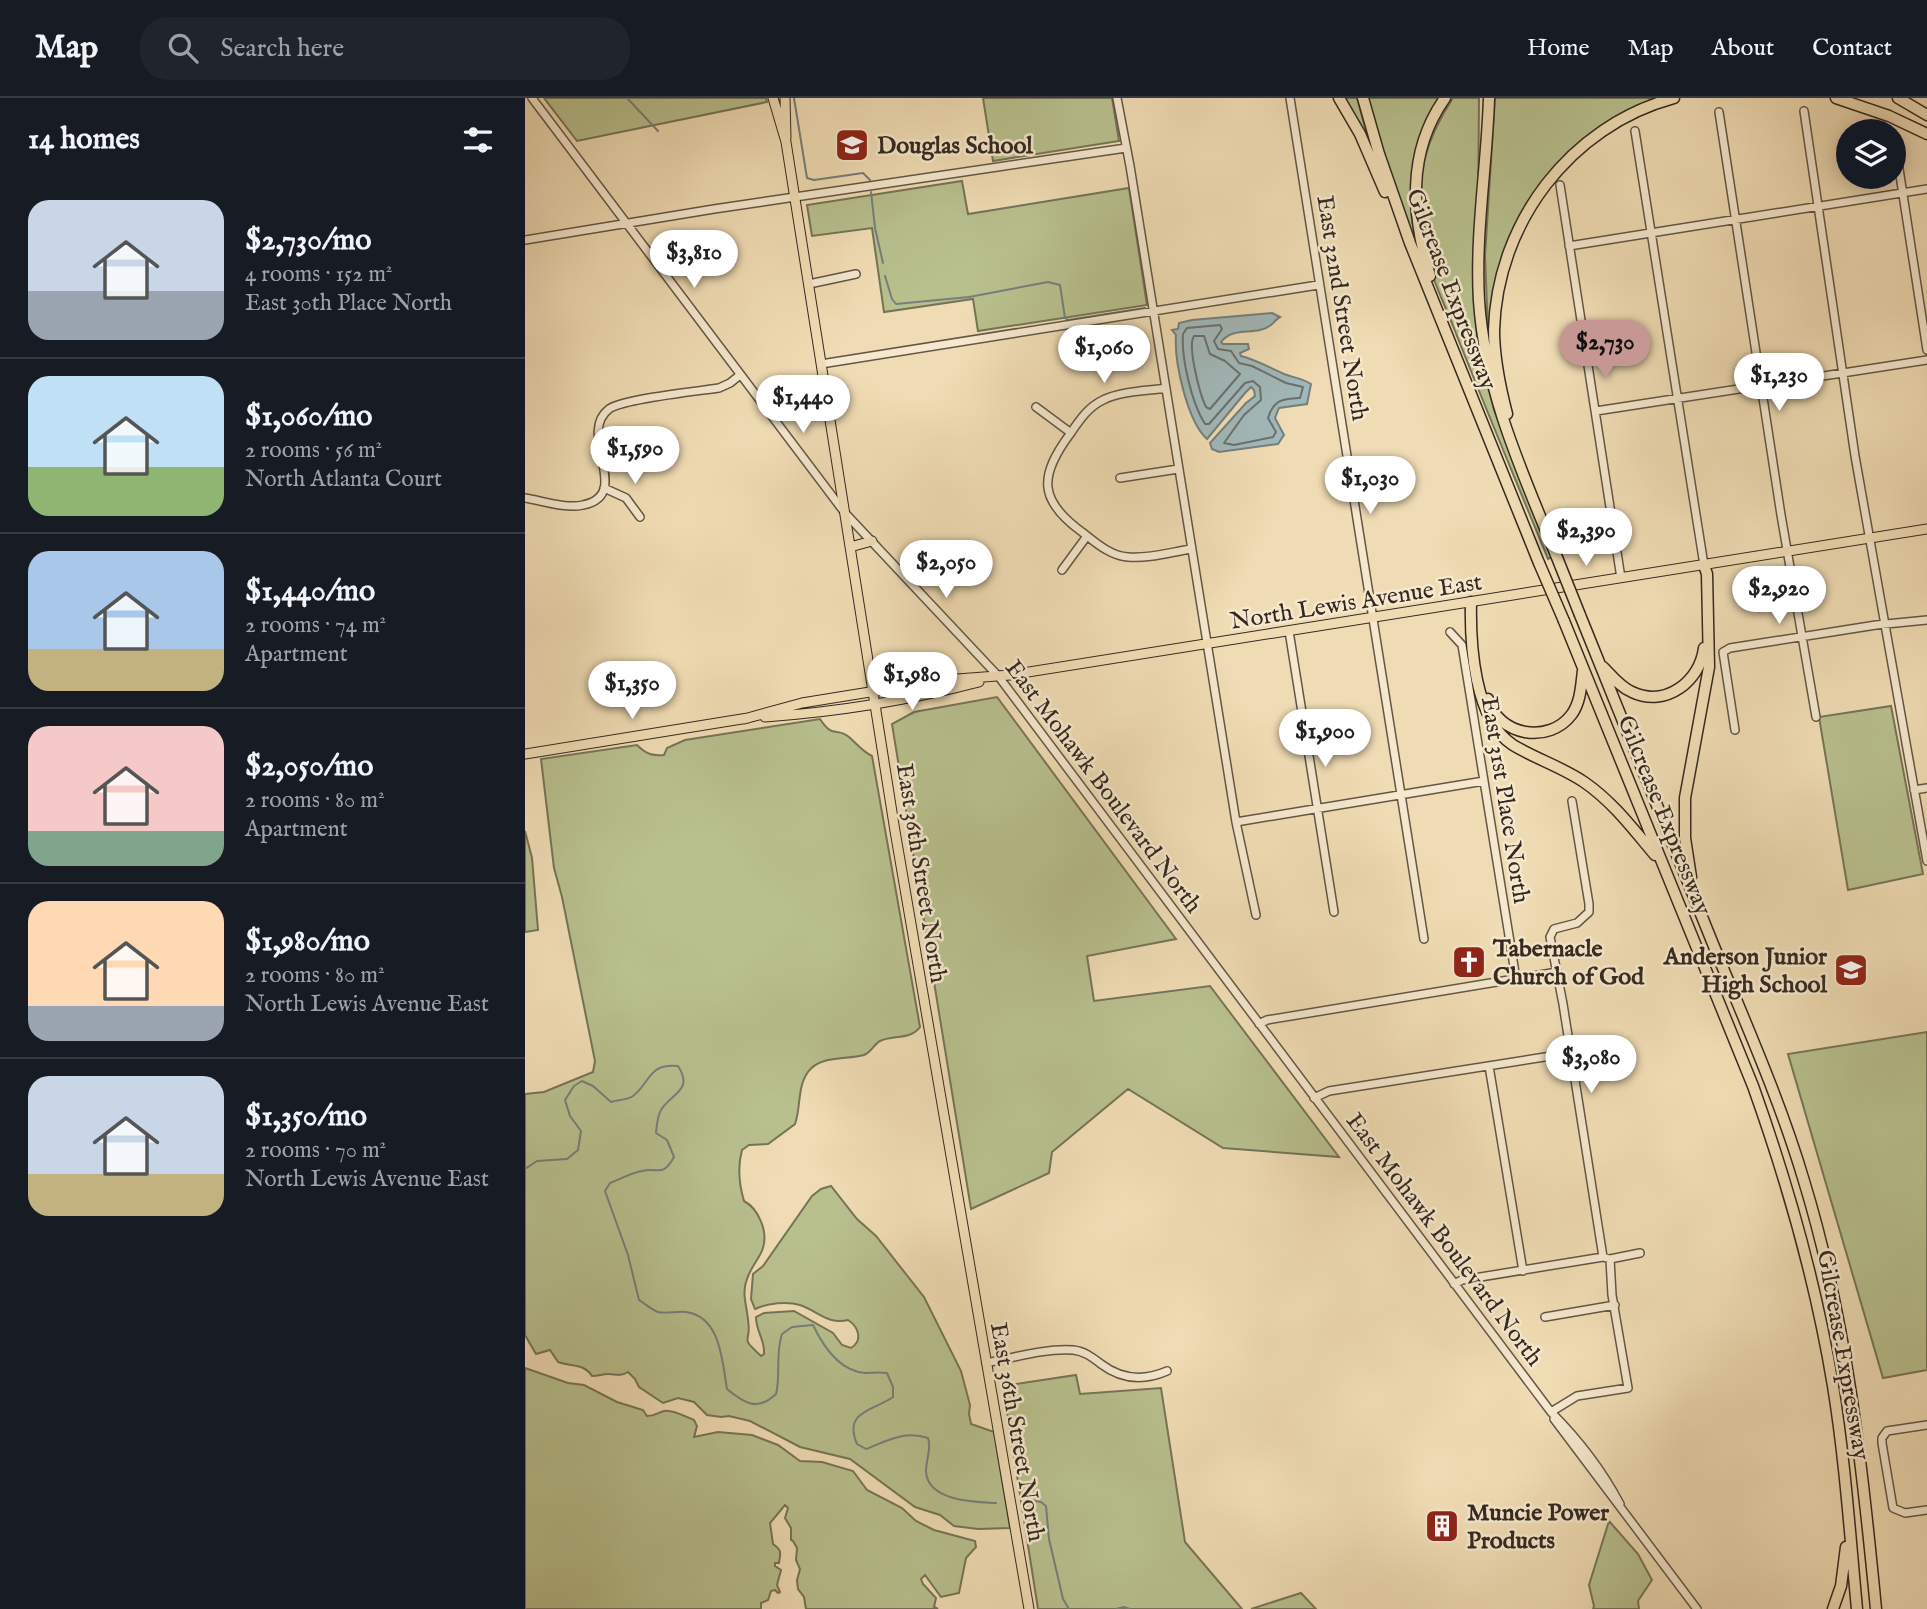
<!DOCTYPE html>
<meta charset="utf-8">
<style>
body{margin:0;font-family:"IM FELL English",serif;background:#20242c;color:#f1f3f6;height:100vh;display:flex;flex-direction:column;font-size:26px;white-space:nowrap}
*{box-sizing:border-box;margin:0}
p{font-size:23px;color:#9ea1a6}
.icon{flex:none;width:38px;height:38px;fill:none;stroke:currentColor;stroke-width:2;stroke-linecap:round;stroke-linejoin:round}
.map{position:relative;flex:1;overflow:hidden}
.drawer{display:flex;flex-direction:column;background:#171b24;width:525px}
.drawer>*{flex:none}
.controls{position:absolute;left:1311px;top:21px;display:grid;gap:14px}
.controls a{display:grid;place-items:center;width:70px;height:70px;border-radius:50%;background:#171b24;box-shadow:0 4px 18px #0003;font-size:35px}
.price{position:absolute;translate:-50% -60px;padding:0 16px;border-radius:24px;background:#fff;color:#222;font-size:23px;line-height:46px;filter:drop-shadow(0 2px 4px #0008)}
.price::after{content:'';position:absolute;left:50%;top:42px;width:21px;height:16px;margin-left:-10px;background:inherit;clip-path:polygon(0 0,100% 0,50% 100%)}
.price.active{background:#c59692;color:#111}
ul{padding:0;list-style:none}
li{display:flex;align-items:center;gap:21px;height:175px;padding:0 28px}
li+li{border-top:2px solid #363941}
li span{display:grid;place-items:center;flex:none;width:196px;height:140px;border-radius:21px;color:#555}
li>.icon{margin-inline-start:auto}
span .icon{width:84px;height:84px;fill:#fffc;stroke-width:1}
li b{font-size:30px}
h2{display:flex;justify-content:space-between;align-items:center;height:84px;padding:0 28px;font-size:30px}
header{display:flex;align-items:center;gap:42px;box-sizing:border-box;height:98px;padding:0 35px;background:#171b24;border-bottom:2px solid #363941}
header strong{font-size:33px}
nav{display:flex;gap:38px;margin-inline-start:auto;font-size:24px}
.search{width:490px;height:63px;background:#20242c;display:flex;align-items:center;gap:18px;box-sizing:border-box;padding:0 24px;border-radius:28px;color:#9ea1a6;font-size:26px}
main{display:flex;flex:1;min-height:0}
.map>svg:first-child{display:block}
.green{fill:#b8c08e;stroke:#767457;stroke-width:2}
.water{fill:#a1b8b9;stroke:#757f7c;stroke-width:2}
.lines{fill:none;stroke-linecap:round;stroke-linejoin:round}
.shore{stroke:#6a706c;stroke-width:2}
.stream{stroke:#757f7c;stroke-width:2}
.minor-casing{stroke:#635645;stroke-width:10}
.major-casing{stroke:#342920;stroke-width:11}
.highway-casing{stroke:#342920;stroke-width:13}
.minor{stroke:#f5e8ce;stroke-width:7}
.major{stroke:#f0dcb4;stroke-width:9}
.highway{stroke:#f0dcb4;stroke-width:10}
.highway-bridge-casing{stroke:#342920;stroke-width:13;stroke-linecap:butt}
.highway-bridge{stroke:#f0dcb4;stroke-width:10}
.labels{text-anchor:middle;stroke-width:5;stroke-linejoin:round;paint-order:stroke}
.poi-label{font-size:24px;font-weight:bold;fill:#342920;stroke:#f5e8ce;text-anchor:start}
.street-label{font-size:24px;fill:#342920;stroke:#f5e8ce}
</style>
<header>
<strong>Map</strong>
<div class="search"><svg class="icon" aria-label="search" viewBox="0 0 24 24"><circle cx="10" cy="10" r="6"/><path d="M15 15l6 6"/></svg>Search here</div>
<nav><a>Home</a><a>Map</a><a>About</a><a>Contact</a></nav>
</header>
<main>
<section class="drawer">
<h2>14 homes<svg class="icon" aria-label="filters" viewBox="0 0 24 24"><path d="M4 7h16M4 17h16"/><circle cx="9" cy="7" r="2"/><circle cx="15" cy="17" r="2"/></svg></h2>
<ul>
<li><span style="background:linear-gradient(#c9d6e8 65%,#9aa5b1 0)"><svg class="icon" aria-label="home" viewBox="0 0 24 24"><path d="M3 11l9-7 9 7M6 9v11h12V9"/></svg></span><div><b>$2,730/mo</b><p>4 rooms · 152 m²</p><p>East 30th Place North</p></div></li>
<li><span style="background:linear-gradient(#bfe0f5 65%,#8fb573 0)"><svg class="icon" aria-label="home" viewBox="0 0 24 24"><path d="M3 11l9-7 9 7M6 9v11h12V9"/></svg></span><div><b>$1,060/mo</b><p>2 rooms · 56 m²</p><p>North Atlanta Court</p></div></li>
<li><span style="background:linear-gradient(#a9c7e8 70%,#c2b280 0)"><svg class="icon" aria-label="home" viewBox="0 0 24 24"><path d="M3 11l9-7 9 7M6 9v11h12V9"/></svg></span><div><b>$1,440/mo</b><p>2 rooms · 74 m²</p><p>Apartment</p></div></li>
<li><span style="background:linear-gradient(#f6c9c9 75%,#7fa58c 0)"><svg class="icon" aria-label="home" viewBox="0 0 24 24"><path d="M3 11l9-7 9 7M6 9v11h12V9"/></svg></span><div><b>$2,050/mo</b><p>2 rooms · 80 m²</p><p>Apartment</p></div></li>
<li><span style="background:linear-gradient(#ffd9b3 75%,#9aa5b1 0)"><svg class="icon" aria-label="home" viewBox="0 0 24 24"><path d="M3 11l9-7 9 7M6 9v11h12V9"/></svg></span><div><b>$1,980/mo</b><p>2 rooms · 80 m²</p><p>North Lewis Avenue East</p></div></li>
<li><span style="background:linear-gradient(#c9d6e8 70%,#c2b280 0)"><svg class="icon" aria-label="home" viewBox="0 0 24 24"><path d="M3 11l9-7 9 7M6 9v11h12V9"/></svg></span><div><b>$1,350/mo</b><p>2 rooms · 70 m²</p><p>North Lewis Avenue East</p></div></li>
</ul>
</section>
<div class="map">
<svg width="1402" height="1511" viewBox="0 0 1402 1511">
<rect width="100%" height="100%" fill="#f0dcb4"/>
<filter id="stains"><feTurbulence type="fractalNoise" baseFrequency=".00286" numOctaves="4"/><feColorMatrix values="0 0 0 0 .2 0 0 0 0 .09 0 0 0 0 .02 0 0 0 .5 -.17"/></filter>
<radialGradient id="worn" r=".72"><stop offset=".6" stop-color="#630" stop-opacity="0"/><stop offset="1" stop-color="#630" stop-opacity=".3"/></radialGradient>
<!-- green -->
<path class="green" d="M 19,0 L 241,0 L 242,4 L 52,43 Z
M 458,0 L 587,0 L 594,43 L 468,63 Z
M 817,0 L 832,0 L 841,33 L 837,35 Z
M 843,0 L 914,0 L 887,83 L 886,116 L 891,143 L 888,143 L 862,71 Z
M 928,0 L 954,0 L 952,236 L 969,312 L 1026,459 L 1023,461 C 992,385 960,309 930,233 C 917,200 898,163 895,126 C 891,77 901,41 928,0 Z
M 970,0 L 1139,0 L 1064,38 L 993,125 L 966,235 L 963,236 L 960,158 Z
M 437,83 L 443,116 L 604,90 L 622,207 L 453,233 L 448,201 L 359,214 L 347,130 L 287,138 L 282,107 Z
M 472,599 L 651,841 L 562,858 L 569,903 L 685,888 L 814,1059 L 698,1050 L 603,991 L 527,1054 L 524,1075 L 446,1111 L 367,626 L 389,614 Z
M 1366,608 L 1398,776 L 1323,792 L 1294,619 Z
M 295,621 C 308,641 311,629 324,639 C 332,646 337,653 347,658 L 395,929 C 386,942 368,937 355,943 C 349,946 346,955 339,957 C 321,962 295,957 283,974 C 272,989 276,1010 270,1026 L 243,1046 L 224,1047 L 217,1052 C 212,1070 214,1086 219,1103 C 234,1111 243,1134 238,1150 C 234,1162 225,1169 221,1184 C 217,1197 222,1209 223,1222 C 227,1247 213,1237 236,1258 L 239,1256 C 240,1241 231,1234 231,1219 L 239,1215 L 269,1213 L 308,1235 L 317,1247 L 326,1250 C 338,1243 334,1229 323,1222 C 303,1227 293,1213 275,1207 C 262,1203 243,1205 230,1211 L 226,1201 L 228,1176 L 238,1168 L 287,1098 L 296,1091 L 306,1088 L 332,1121 L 351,1138 L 399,1199 L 436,1273 L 445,1307 L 444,1316 L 446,1326 L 469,1334 L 485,1430 L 453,1431 L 429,1428 L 415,1417 L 390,1409 L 325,1361 L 275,1349 L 225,1323 L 204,1318 L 196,1319 L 182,1317 L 169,1304 L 153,1300 L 138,1305 L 114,1289 L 110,1281 L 103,1274 C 95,1279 91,1276 83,1276 C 77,1276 74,1278 67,1278 C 59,1265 46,1269 33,1264 L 25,1252 L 11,1256 L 0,1237 L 0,996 L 19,994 L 68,974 L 70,963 L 37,799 L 29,770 L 16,661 L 112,647 C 121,656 127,658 139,657 L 142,650 L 160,642 Z
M 0,733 L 7,760 L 13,832 L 0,834 Z
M 1402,934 L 1402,1272 L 1358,1280 L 1263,956 Z
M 0,1270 L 43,1285 L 59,1287 L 92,1304 L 118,1312 L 122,1318 C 130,1318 132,1315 139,1313 C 147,1311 161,1319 169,1322 L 172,1328 L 169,1339 L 193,1334 L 227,1337 L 253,1347 L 275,1363 L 297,1364 L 328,1373 L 342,1392 L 377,1410 L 391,1423 L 409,1432 L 450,1443 L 451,1449 L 441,1460 L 434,1495 L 416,1499 L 400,1477 L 396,1481 L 398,1486 L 411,1500 L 409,1509 L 413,1511 L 281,1511 L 279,1499 L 273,1491 L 272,1482 L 275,1471 L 271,1462 L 272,1450 L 268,1443 L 266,1442 L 266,1430 L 260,1420 L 263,1410 L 260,1407 L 245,1425 L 248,1446 C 258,1453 255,1455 254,1465 L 250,1465 L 250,1468 L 256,1472 L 252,1487 L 255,1494 L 253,1495 L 250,1492 L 246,1493 L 243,1502 L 236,1505 L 236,1511 L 0,1511 Z
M 551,1277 L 555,1296 L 636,1290 L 660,1444 L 717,1511 L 513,1511 L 478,1288 Z
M 1084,1423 L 1113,1456 L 1127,1482 L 1113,1503 L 1114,1511 L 1068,1511 L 1069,1508 L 1064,1487 Z
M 776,1495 L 791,1511 L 726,1511 Z"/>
<!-- water -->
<path class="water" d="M 747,215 L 755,219 C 751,221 749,225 746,227 C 731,239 709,227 696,244 L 698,246 L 723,246 L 724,251 L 715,255 L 716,258 C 732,262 745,270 759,276 C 769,280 777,280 786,286 L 782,306 L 754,310 L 750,320 L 759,337 L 753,346 L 694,354 L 687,351 L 685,345 L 721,305 L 730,298 L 729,292 L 726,289 L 720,295 L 682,341 C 662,323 649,263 651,237 L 647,232 L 653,231 L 654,225 L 667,222 Z"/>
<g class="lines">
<!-- shore -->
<path class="shore" d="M 695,227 L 697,231 L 689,243 L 693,251 L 706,253 L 714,265 L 727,268 L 761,285 L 778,289 L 775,300 C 758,301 749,301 743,320 L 751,334 L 748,339 L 709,347 L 699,345 L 719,317 L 736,302 L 735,289 L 728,283 L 720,285 L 684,326 L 680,326 C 667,306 656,260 658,236 L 662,230 Z
M 669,238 L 679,238 L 685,256 L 700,263 L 715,276 L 685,311 L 681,309 C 675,297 662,248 669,238 Z"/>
<!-- stream -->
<path class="stream" d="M 102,0 L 133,33
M 269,0 L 282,80 L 289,82 L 338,75 L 345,82
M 346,94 L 350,130 L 358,165
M 360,178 L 367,201 L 371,206 L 444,199 L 523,184 L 535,187 L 540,220 L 543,222 L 620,210
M 0,1071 L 12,1063 L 42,1061 L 53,1052 L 56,1033 L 45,1018 L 40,1002 L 49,988 L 57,983 L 68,988 L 86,1004 C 92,1002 103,1002 108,998 C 126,984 123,965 153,968 C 169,993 146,995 136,1012 C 132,1019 132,1027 131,1035 L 142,1042 L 149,1059 C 137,1080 134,1069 117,1073 C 106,1075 95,1081 85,1085 L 80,1093 L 103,1157 L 114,1202 C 119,1205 127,1212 133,1214 C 141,1216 152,1213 161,1214 C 196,1219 197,1263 202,1291 C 219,1305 232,1314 251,1296 C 256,1276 250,1257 257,1236 L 267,1229 L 288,1227 C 298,1248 314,1273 340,1275 C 347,1275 354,1274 362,1275 L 368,1289 L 368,1299 C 348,1313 318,1313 332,1346 L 341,1351 C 362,1343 380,1332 403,1340 C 407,1350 401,1361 401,1373 C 402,1403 449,1404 471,1405
M 500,1401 L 516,1404 L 521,1408 L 524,1441 L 538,1501 L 544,1511
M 591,1511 L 599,1509 L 605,1511"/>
<!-- minor casing -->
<g class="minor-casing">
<path id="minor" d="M 7,0 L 320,415 L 474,579 L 1026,1314 C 1053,1341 1077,1372 1095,1406
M 592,0 L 605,68 L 711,724 L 731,817
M 765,0 L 899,841
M 1279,13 L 1330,358 L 1402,763
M 1194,14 L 1256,417 L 1291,619
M 1110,33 L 1179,467
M 1370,45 L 1402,252
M 1035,87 L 1096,480
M 0,142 L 189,111 L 601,50
M 1044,148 L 1402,91
M 284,186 L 331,176
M 296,266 L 793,187
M 641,290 C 621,293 596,293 578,302 C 563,309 554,323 545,336 C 514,378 513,402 557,434 C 570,444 585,458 603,459 C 623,461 646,454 666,451
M 511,309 L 546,335
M 1071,313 L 1402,262
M 595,380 L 653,371
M 79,390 L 101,400 L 115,419
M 0,400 C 18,403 41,411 58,407 C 109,397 51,336 84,311 C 98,301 173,293 194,290 L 205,285 L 215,277
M 537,472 L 562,438
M 764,533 L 809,814
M 925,534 L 937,547 L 991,881
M 1210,632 L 1198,554 L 1205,550 L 1351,527 L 1402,522
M 1389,692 L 1402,690
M 1047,703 L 1064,806 L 1064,814 L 1052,825 L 1029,831 L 1025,839 L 1038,906 L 1078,1159
M 711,724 L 959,683
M 734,926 L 742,922 L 1032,874
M 964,968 L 998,1173
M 789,1000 L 804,993 L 1045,955
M 929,1186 L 937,1182 L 1078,1159 L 1085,1161 L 1115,1155
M 1020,1219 L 1090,1207
M 461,1265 C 488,1260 520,1250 548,1252 C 559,1253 567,1259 576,1266 C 597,1282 619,1283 642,1273
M 1026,1314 L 1052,1298 L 1103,1290 L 1087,1197 L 1085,1161
M 1029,1321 L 1172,1511
M 1402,1327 L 1362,1333 L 1357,1340 L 1357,1345 L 1368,1410 L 1380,1415 L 1402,1412"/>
</g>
<!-- major casing -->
<g class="major-casing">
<path id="major" d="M 248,0 L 261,44 L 370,733 L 504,1511
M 260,0 L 261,40
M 325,449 L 347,443
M 240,619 C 312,614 385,602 454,584
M 219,621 L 277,605 L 419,582 L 485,577 L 1402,431
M 0,656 L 223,620"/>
</g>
<!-- highway casing -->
<g class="highway-casing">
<path id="highway" d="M 814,0 L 835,36 L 860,94
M 838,0 L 854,56 L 885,145 L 1014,465
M 964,0 C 962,67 950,135 954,203 C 960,293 997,374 1031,457
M 1311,0 L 1364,18 L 1402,36
M 1373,0 L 1402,17
M 905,178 C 887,118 881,55 920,0
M 982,316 C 975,289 969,261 969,232 C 972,125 1045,28 1149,0
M 946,504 C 945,546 949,622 988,647 C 1011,661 1037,669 1059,684 C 1088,704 1108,731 1130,757
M 1055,517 C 1099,627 1143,737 1188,846 C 1220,924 1255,1002 1279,1083 C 1322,1224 1337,1365 1351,1511
M 1039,523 L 1228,988 C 1263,1086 1291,1185 1308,1288 C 1320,1362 1325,1437 1332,1511
M 1078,569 C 1087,578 1095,589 1107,594 C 1141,610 1175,583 1179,550
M 963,601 C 973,638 1024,647 1047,616 C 1056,603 1056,587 1058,573
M 1166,779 L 1160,740 L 1160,700 L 1184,569 L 1182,476 L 1179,467
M 1308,1511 L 1316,1488 L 1321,1449"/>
</g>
<!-- minor -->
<use href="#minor" class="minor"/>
<!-- major -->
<use href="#major" class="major"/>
<!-- highway -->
<use href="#highway" class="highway"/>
<!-- highway-bridge casing -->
<g class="highway-bridge-casing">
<path id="highway-bridge" d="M 1031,457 L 1055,517
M 1014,465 L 1039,523"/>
</g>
<!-- highway-bridge -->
<use href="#highway-bridge" class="highway-bridge"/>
</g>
<!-- icons -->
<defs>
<g id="school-square" transform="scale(1.75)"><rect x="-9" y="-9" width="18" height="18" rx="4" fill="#8f2418" stroke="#f5e8ce"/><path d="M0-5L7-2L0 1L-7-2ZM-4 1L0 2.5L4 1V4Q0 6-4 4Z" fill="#fff"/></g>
<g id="church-square" transform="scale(1.75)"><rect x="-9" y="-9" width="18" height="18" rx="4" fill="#8f2418" stroke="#f5e8ce"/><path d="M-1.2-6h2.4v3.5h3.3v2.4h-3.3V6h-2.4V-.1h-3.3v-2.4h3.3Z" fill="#fff"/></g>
<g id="building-square" transform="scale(1.75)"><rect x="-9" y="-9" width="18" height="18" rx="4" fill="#8f2418" stroke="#f5e8ce"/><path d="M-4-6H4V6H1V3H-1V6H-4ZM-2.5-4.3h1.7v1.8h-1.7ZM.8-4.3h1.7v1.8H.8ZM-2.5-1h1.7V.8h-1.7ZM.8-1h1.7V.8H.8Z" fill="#fff"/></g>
</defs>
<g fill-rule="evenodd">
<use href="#school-square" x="327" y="47"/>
<use href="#church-square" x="944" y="864"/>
<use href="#school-square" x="1326" y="872"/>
<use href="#building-square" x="917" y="1428"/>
</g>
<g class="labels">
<!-- poi labels -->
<g class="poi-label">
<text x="352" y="55">Douglas School</text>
<text x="968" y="858">Tabernacle<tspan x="968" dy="28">Church of God</tspan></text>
<text x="1302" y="866" text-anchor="end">Anderson Junior<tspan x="1302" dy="28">High School</tspan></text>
<text x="942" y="1422">Muncie Power<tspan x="942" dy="28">Products</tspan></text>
</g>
<!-- street labels -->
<g class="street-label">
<text transform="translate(927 191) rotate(69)" y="8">Gilcrease Expressway</text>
<text transform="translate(818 210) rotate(81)" y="8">East 32nd Street North</text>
<text transform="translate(831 503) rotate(-9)" y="8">North Lewis Avenue East</text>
<text transform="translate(579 688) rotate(53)" y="8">East Mohawk Boulevard North</text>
<text transform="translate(981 702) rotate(81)" y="8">East 31st Place North</text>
<text transform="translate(1140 717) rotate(68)" y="8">Gilcrease Expressway</text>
<text transform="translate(397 775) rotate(81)" y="8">East 36th Street North</text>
<text transform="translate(920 1141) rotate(53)" y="8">East Mohawk Boulevard North</text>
<text transform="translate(1319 1257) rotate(80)" y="8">Gilcrease Expressway</text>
<text transform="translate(493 1334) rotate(80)" y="8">East 36th Street North</text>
</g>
</g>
<rect width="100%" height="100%" filter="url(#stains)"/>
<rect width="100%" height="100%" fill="url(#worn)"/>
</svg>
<div class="controls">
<a><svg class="icon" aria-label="layers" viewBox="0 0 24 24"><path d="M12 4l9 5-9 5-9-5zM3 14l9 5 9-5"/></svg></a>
</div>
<b class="price" style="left:169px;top:192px">$3,810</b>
<b class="price active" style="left:1080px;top:282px">$2,730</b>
<b class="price" style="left:579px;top:287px">$1,060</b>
<b class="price" style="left:1254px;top:315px">$1,230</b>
<b class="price" style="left:278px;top:337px">$1,440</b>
<b class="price" style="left:110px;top:388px">$1,590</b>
<b class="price" style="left:845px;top:418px">$1,030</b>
<b class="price" style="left:1061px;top:470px">$2,390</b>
<b class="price" style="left:421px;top:502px">$2,050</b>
<b class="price" style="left:1254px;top:528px">$2,920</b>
<b class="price" style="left:387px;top:614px">$1,980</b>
<b class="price" style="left:107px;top:623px">$1,350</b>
<b class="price" style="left:800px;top:671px">$1,900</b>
<b class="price" style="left:1066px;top:997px">$3,080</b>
</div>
</main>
